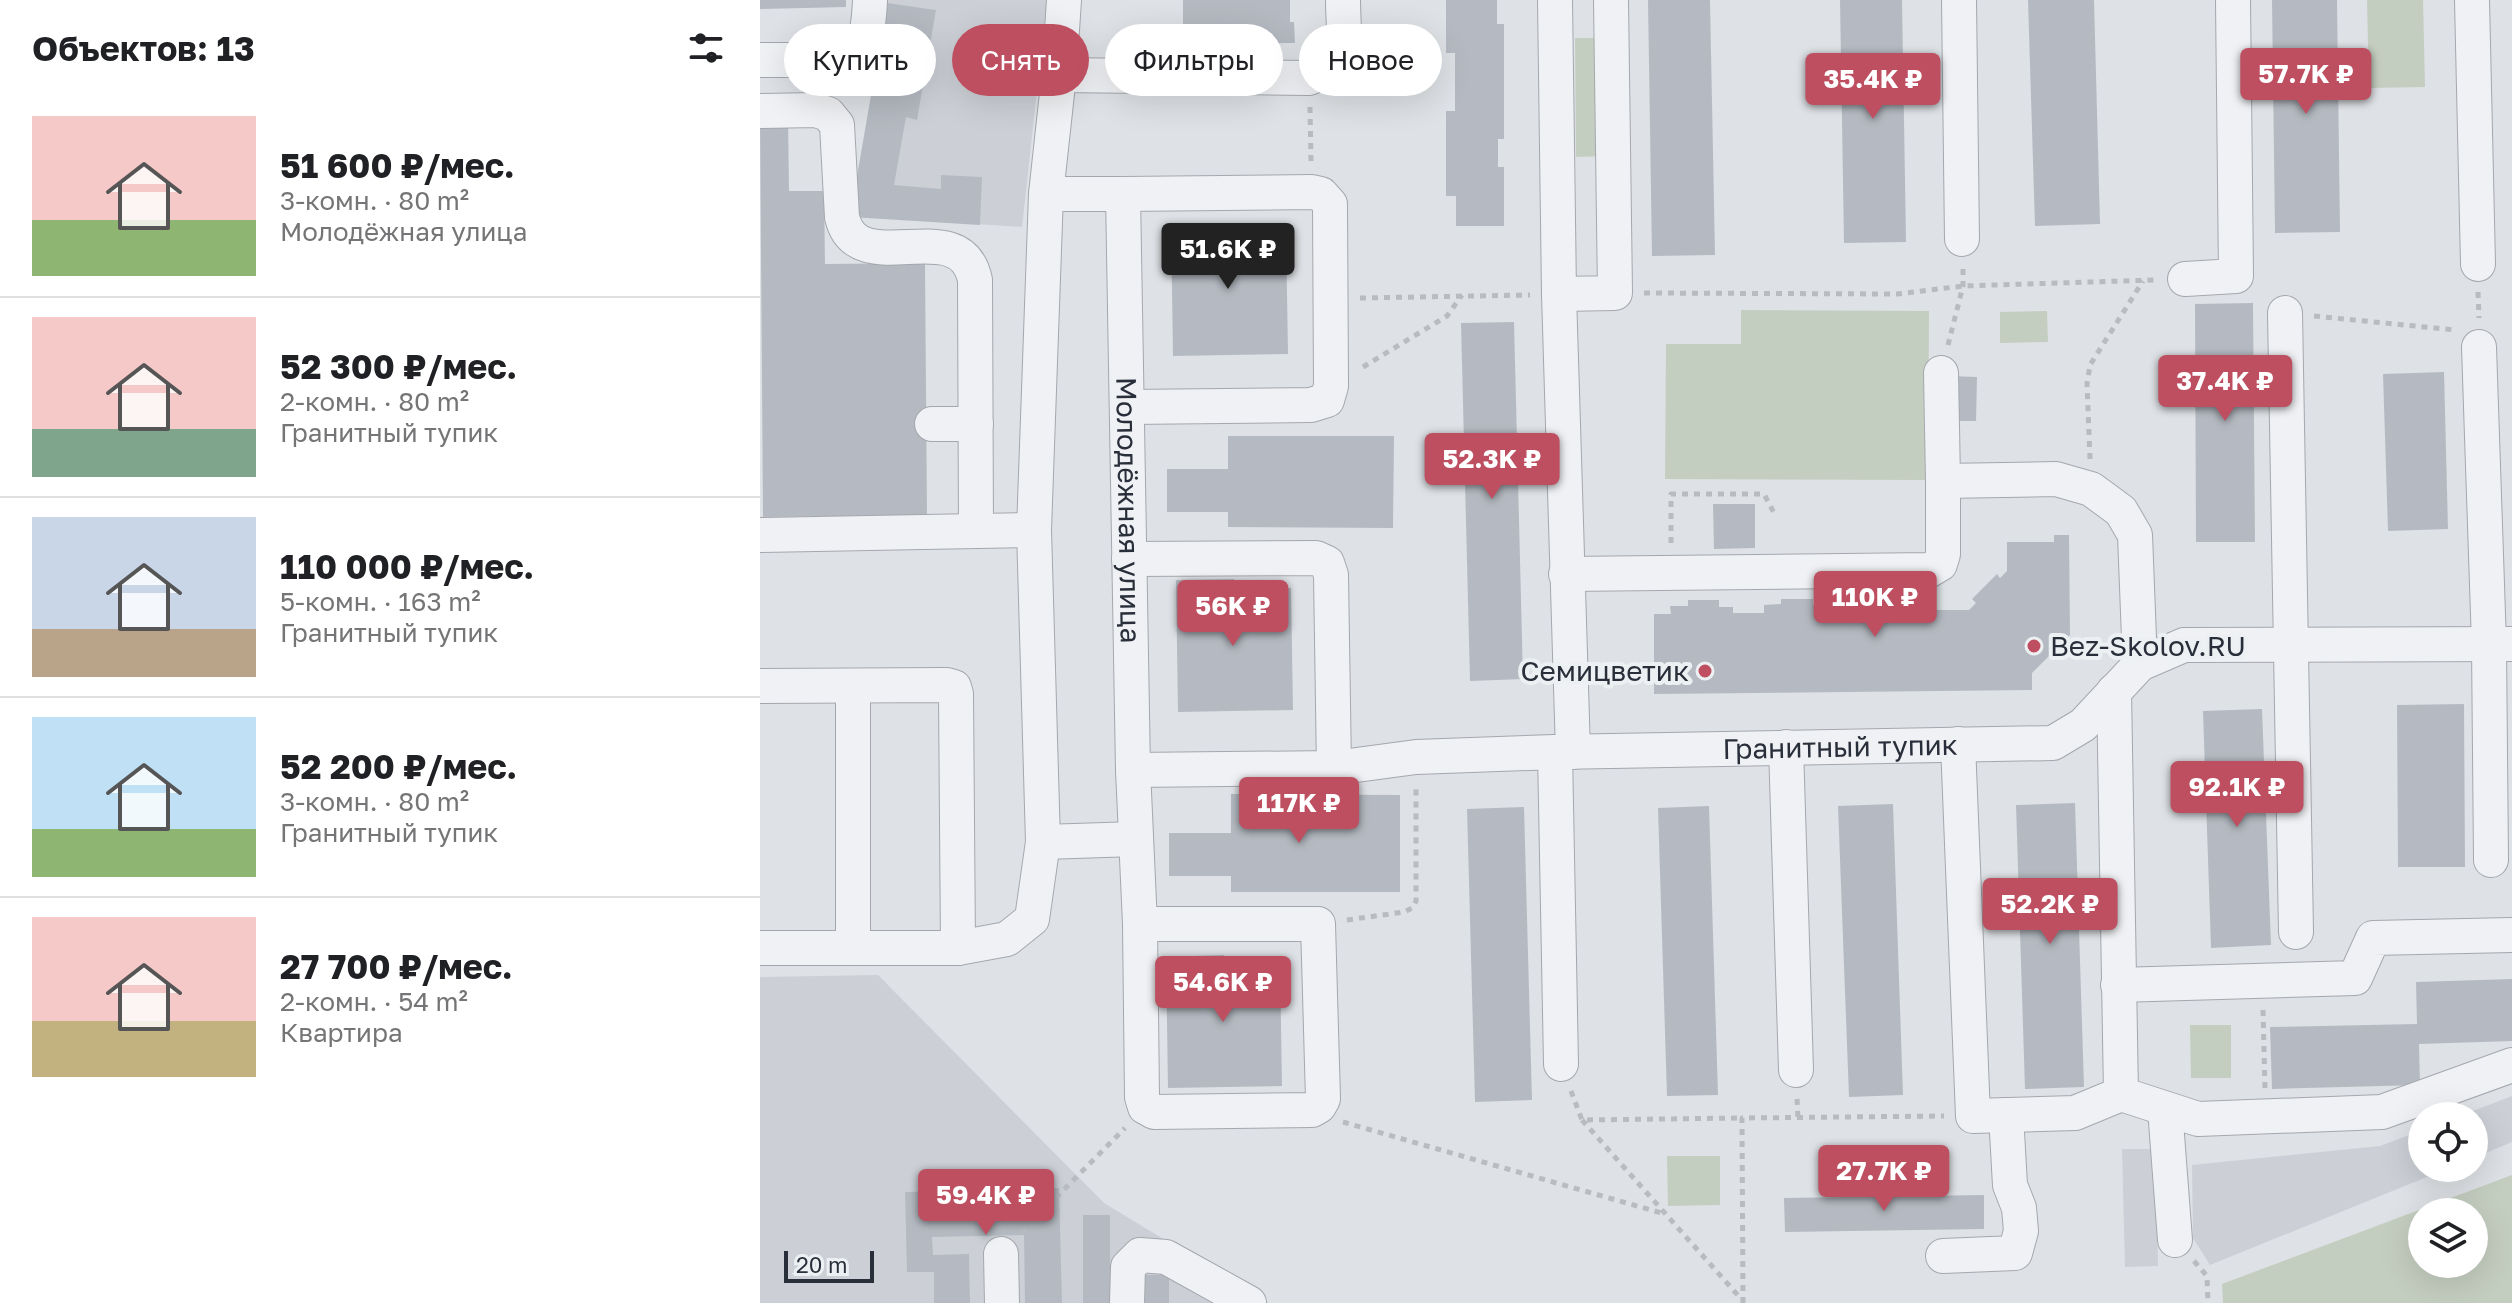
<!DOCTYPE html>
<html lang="ru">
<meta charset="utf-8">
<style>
body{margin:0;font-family:"Golos Text",sans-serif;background:#f2f2f2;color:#202124;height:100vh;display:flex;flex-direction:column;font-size:30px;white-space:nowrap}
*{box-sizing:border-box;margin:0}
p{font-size:26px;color:#757577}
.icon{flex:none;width:44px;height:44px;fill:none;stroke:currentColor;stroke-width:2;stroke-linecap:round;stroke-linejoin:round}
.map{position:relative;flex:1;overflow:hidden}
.sheet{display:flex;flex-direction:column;background:#fff;width:760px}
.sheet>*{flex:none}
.banner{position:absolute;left:24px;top:24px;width:760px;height:72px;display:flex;gap:16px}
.controls{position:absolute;left:1648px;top:1102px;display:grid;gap:16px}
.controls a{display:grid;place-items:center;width:80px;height:80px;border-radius:50%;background:#fff;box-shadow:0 8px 32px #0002;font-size:40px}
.scale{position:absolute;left:24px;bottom:20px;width:90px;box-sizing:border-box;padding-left:8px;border:4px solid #292f3a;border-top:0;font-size:22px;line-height:28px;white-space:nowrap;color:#292f3a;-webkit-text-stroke:6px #edf0f3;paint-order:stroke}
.price{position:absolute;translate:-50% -68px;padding:0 18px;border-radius:8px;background:#be4f61;color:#fff;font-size:26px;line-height:52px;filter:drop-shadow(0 2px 4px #0008)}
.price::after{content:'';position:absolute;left:50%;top:48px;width:24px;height:18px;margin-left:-12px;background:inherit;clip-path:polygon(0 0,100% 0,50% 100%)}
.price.active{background:#222;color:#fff}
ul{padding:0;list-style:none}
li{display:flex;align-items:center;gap:24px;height:200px;padding:0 32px}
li+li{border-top:2px solid #e0e0e0}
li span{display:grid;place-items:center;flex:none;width:224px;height:160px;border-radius:0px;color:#555}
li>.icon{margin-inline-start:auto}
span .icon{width:96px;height:96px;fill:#fffc;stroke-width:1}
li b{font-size:34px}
h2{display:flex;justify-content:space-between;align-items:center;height:96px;padding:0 32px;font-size:34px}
.chip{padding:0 28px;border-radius:36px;background:#fff;box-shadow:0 8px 32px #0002;font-size:28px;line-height:72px}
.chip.active{background:#be4f61;color:#fff}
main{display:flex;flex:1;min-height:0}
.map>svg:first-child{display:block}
.built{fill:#ccd0d6}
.green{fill:#c4cec0;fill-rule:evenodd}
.building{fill:#b5bac2}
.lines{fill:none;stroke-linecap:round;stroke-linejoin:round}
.minor-casing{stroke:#a4a8ae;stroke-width:36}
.path{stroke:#b8bbc0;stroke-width:5;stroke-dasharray:6 6;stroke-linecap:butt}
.minor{stroke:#f0f1f4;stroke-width:34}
.poi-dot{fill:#be4f61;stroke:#edf0f3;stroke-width:3}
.labels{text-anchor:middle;stroke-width:8;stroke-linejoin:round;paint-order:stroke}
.street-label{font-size:28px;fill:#292f3a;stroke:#edf0f3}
.poi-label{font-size:28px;fill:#292f3a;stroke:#edf0f3;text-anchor:start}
</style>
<main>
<section class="sheet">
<h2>Объектов: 13<svg class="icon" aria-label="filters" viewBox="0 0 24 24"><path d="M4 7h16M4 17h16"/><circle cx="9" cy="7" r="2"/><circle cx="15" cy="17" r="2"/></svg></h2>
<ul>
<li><span style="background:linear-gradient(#f6c9c9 65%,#8fb573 0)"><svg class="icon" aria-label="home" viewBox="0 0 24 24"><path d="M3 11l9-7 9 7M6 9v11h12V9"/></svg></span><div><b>51 600 ₽/мес.</b><p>3-комн. · 80 m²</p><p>Молодёжная улица</p></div></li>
<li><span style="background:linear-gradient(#f6c9c9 70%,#7fa58c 0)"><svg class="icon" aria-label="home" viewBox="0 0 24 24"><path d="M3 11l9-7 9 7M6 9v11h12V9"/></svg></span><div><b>52 300 ₽/мес.</b><p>2-комн. · 80 m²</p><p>Гранитный тупик</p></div></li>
<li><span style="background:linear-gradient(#c9d6e8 70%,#b9a48a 0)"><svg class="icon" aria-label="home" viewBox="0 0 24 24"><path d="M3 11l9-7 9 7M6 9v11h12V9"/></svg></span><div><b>110 000 ₽/мес.</b><p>5-комн. · 163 m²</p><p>Гранитный тупик</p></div></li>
<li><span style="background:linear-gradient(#bfe0f5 70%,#8fb573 0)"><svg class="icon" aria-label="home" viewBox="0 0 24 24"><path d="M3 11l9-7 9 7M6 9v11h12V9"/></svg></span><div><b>52 200 ₽/мес.</b><p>3-комн. · 80 m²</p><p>Гранитный тупик</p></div></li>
<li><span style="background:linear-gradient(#f6c9c9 65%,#c2b280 0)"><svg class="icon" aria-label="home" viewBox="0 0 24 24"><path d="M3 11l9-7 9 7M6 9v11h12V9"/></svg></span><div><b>27 700 ₽/мес.</b><p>2-комн. · 54 m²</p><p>Квартира</p></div></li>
</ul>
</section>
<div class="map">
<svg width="1752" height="1303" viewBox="0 0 1752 1303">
<rect width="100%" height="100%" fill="#dee1e5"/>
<!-- built -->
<path class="built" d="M 122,0 L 287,0 L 262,227 L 90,216 L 113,86 Z
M 118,975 L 344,1203 L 509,1303 L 0,1303 L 0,977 Z
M 1752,1096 L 1752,1142 L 1714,1158 L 1714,1116 L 1700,1116 Z
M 1662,1130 L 1662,1168 L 1689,1168 L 1450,1265 L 1433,1238 L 1432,1165 L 1620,1146 Z
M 1362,1149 L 1395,1149 L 1398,1266 L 1365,1267 Z"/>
<!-- green -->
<path class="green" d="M 1607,0 L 1663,0 L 1665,87 L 1609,88 Z
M 815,38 L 843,38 L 844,156 L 816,157 Z
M 981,310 L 1169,311 L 1168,480 L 905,479 L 906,344 L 981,344 Z
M 1287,311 L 1288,342 L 1240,343 L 1240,312 Z
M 1430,1025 L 1471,1025 L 1471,1078 L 1431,1078 Z
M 907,1156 L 960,1156 L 960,1205 L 908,1206 Z
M 1752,1175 L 1752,1303 L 1463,1303 L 1462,1284 ZM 1662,1212 L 1714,1212 L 1714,1264 L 1662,1264 Z"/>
<!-- building -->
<path class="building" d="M 0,0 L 86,0 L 86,7 L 0,9 Z
M 423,0 L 530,0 L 530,22 L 534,22 L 535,43 L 423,44 Z
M 686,0 L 737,0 L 737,24 L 744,24 L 744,139 L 738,139 L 738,167 L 744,167 L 744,226 L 696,226 L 696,196 L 686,196 L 686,111 L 695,111 L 695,53 L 686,53 Z
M 888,0 L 950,0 L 955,255 L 892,256 Z
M 1080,0 L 1142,0 L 1146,242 L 1084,243 Z
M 1268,0 L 1334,0 L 1340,224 L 1275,226 Z
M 1512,0 L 1577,0 L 1580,232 L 1515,233 Z
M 127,3 L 176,10 L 157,120 L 146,117 L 134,185 L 181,189 L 181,175 L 222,177 L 220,225 L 90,217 Z
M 28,118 L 29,191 L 64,191 L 65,264 L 165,263 L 167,515 L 3,517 L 0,119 Z
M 469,223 L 470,233 L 526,232 L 528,354 L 413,356 L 411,224 Z
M 1493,303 L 1495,542 L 1436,542 L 1435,304 Z
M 754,322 L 763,679 L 710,681 L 701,323 Z
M 1684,372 L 1688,529 L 1628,531 L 1623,374 Z
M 1189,376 L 1217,377 L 1216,421 L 1189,421 Z
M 468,436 L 634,436 L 633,528 L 468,527 L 468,512 L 407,512 L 407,469 L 468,469 Z
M 953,504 L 995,504 L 995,548 L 954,549 Z
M 1294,535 L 1309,535 L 1310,635 L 1272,673 L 1272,690 L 894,694 L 894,614 L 911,614 L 910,606 L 928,606 L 928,600 L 959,600 L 959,607 L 973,607 L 973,613 L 1004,613 L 1004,605 L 1021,604 L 1021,599 L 1053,599 L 1053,605 L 1067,605 L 1067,612 L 1097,611 L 1097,603 L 1115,603 L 1115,598 L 1146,597 L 1146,604 L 1160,604 L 1160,610 L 1209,610 L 1216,603 L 1212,599 L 1237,574 L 1240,578 L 1247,571 L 1247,542 L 1294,542 Z
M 474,579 L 475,590 L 531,588 L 533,710 L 418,712 L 416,580 Z
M 1704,704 L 1705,867 L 1638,867 L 1637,705 Z
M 1502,709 L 1511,945 L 1451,948 L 1443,711 Z
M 471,794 L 640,795 L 640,892 L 471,892 L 471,876 L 409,876 L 409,833 L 471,833 Z
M 1315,803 L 1324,1087 L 1265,1089 L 1256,805 Z
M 1133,804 L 1143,1095 L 1089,1097 L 1078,806 Z
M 949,806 L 958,1095 L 907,1096 L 898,808 Z
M 764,807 L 772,1100 L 715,1102 L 707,809 Z
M 464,955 L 464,966 L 520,965 L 522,1086 L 408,1088 L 406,957 Z
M 1752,979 L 1752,1041 L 1659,1044 L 1660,1085 L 1512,1089 L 1510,1027 L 1657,1024 L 1656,982 Z
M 299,1188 L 302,1303 L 265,1303 L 264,1235 L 172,1237 L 173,1255 L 209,1254 L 210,1303 L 174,1303 L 174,1272 L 147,1272 L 145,1192 Z
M 1224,1195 L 1224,1229 L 1025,1232 L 1024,1198 Z
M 323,1215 L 350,1215 L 350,1303 L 323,1303 Z
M 383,1275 L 409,1275 L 409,1303 L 383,1303 Z"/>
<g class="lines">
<!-- minor casing -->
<g class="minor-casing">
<g id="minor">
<path id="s1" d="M 304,0 L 299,75 L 286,194 L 363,194 L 373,770 L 380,924 L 382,1097 L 385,1107 L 394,1112 L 552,1110 L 559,1106 L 563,1099 L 558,924 L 380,924"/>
<path d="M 795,0 L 799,294 L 813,752"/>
<path d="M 1199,0 L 1202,239"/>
<path d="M 1712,0 L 1718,264"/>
<path d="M 0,60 L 80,60 C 108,53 109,24 110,0"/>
<path d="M 299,75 L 549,78 C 593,63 583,39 583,0"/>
<path d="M 0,111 L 56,110 L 68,114 L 77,125 L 82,217 C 98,284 200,209 215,280 L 216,531"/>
<path d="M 363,194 L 552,192 L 561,194 L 570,204 L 571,386 L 567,400 L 551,405 L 367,407"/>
<path d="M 1425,279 L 1476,276 L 1473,0"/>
<path d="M 799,294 L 855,293 L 851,0"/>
<path d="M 1525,313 L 1536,932"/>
<path d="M 1719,347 L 1729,644 L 1731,860"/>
<path d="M 1181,373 L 1183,481"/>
<path d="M 172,424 L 216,424"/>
<path d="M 0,535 L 274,530"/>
<path d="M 369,559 L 556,558 L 567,563 L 571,575 L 574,768"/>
<path d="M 806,574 L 1170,570 L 1180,564 L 1183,554 L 1183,481 L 1296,479 L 1331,489 L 1361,511 L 1375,535 L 1380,664"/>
<path d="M 0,686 L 187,685 L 194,687 L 196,694 L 198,948"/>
<path d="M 93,686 L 93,948"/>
<path d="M 1354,691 L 1361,1094"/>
<path d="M 1198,744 L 1213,1116 L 1315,1113 L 1361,1094 L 1438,1119 L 1622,1112 L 1752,1065"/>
<path d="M 1026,747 L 1036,1070"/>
<path d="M 795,752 L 801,1064"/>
<path id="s2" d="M 373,770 L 574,768 L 656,757 L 795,752 L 1293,743 L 1323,725 L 1380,664 L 1424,645 L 1752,644"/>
<path d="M 283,842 L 376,839"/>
<path d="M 0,948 L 198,948 L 247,939 L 272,919 L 283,842 L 274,530 L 286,194"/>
<path d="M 1358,985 L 1595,978 L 1613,938 L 1752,935"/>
<path d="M 1405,1109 L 1415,1240"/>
<path d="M 241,1254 L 242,1303"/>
<path d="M 1183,1256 L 1255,1253 L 1261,1231 L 1259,1208 L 1250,1185 L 1246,1115"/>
<path d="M 367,1303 L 368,1267 L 380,1255 L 406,1257 L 489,1303"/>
</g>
</g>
<!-- path -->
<path class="path" d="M 550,107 L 551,161
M 1718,292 L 1719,318
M 884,293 L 1137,294 L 1203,286 L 1394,280
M 600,298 L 770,295
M 1554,316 L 1695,330
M 1188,345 L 1203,286 L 1203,269
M 603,367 L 687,316 L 702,295
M 1330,459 L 1327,384 L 1330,365 L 1383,281
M 911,543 L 911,494 L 1004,494 L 1014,513
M 587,920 L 644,912 L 652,908 L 656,901 L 656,785
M 1503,1010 L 1505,1088
M 811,1091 L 822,1120 L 982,1118
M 1037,1099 L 1038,1118
M 822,1120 L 983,1301
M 583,1122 L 905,1214
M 262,1232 L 365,1128
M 1434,1261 L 1447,1276 L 1448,1303
M 983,1303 L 982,1118 L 1184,1116"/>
<!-- minor -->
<use href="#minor" class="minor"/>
</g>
<!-- markers -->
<g class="poi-dot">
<circle cx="1274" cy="646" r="8"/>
<circle cx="945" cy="671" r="8"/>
</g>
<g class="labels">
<!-- street labels -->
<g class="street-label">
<text dy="10" stroke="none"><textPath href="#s1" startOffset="588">Молодёжная улица</textPath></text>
<text dy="10" stroke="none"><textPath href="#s2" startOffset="708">Гранитный тупик</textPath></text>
</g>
<!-- poi labels -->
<g class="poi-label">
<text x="1290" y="656">Bez-Skolov.RU</text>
<text x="929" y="681" text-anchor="end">Семицветик</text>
</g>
</g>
</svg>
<div class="controls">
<a><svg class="icon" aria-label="locate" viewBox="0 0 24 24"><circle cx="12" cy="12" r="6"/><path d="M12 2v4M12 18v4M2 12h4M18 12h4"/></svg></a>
<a><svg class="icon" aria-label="layers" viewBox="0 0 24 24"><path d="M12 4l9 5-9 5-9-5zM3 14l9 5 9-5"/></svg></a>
</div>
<div class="scale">20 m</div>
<b class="price" style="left:1546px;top:116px">57.7K ₽</b>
<b class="price" style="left:1113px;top:121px">35.4K ₽</b>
<b class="price active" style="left:468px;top:291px">51.6K ₽</b>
<b class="price" style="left:1465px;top:423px">37.4K ₽</b>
<b class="price" style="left:732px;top:501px">52.3K ₽</b>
<b class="price" style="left:1115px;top:639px">110K ₽</b>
<b class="price" style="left:473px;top:648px">56K ₽</b>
<b class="price" style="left:1477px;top:829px">92.1K ₽</b>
<b class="price" style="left:539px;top:845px">117K ₽</b>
<b class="price" style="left:1290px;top:946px">52.2K ₽</b>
<b class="price" style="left:463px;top:1024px">54.6K ₽</b>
<b class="price" style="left:1124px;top:1213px">27.7K ₽</b>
<b class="price" style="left:226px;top:1237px">59.4K ₽</b>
<div class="banner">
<a class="chip">Купить</a>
<a class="chip active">Снять</a>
<a class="chip">Фильтры</a>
<a class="chip">Новое</a>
</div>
</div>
</main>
